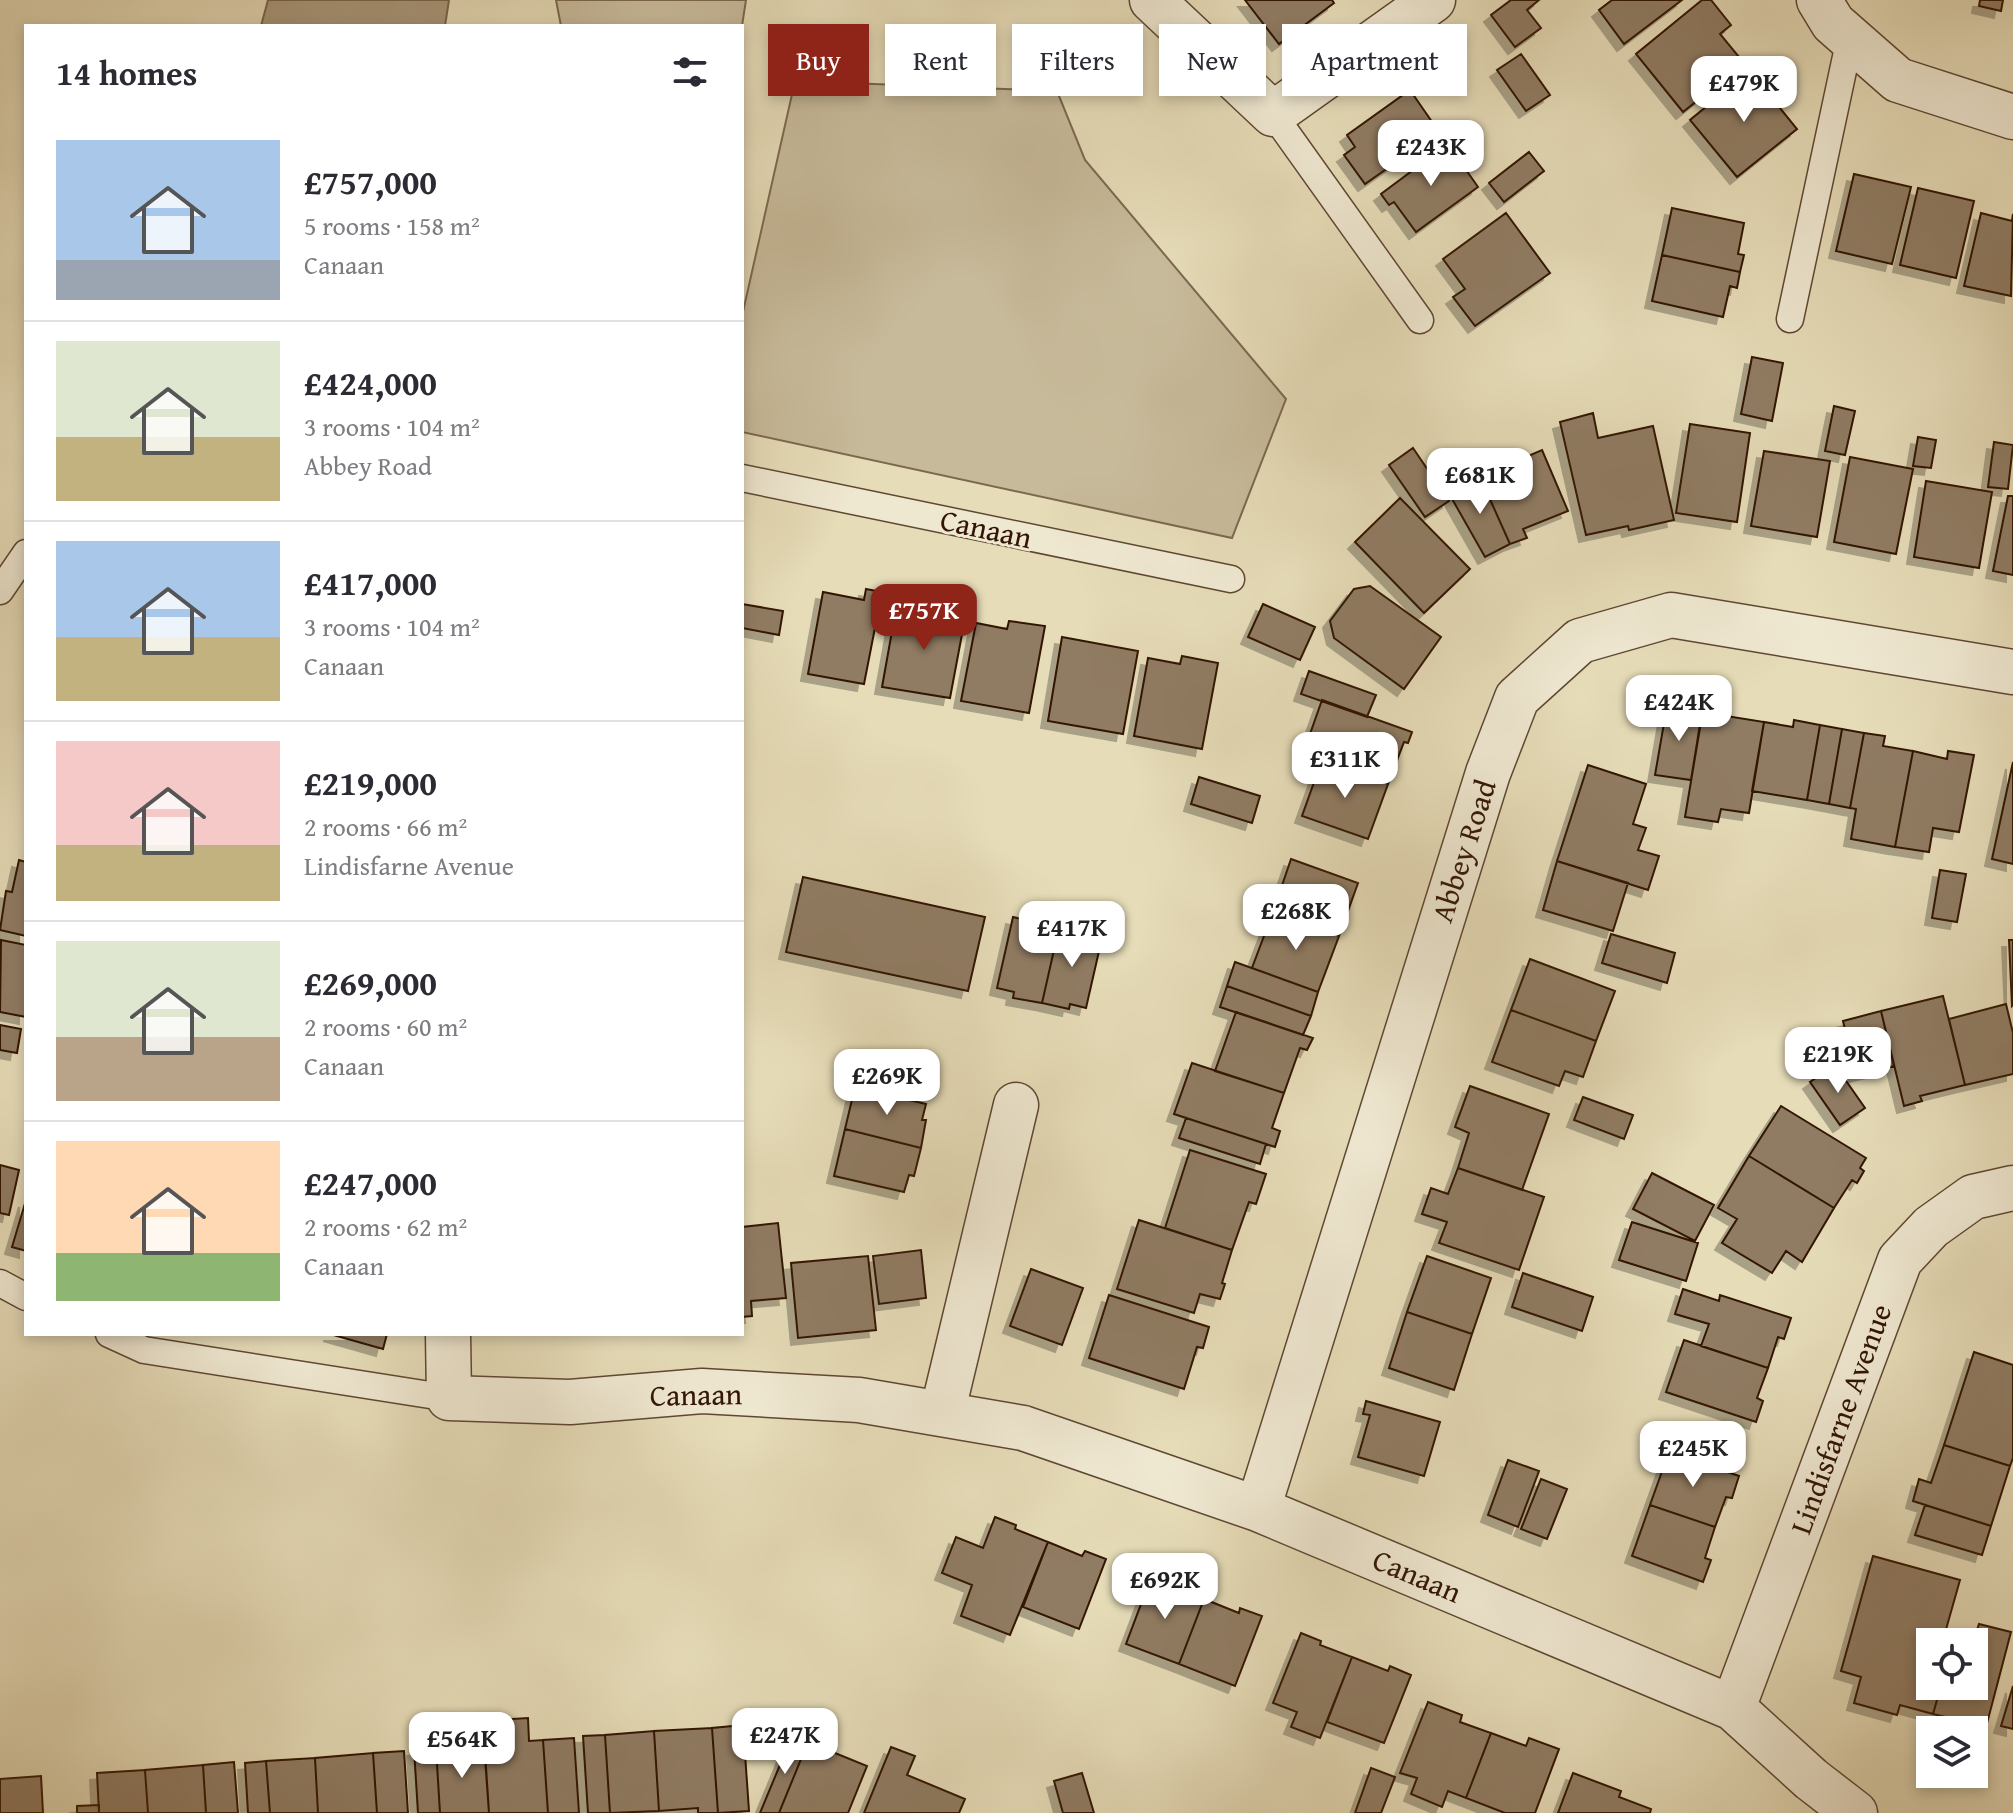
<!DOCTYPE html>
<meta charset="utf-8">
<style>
body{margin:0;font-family:"Gentium Book Plus",serif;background:#f2f2f3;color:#2b2b33;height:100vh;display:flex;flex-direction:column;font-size:30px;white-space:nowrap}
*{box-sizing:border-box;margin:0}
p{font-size:26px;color:#7c7c81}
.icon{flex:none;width:44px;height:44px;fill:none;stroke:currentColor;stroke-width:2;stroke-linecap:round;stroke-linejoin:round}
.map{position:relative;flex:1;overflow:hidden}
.side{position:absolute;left:24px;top:24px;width:720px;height:1312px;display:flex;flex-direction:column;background:#fff;border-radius:0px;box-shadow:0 4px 12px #0003}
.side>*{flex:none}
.top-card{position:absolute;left:768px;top:24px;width:760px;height:72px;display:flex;gap:16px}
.controls{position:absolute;left:1916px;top:1628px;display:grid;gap:16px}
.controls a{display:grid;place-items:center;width:72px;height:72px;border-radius:0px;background:#fff;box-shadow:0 4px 12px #0003;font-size:40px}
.price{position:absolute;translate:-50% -68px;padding:0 18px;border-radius:16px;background:#fff;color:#222;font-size:26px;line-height:52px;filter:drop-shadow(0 2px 4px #0008)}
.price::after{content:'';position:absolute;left:50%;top:48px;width:24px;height:18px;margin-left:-12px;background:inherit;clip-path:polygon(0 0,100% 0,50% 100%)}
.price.selected{background:#8f2418;color:#fff}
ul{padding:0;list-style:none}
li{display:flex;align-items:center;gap:24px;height:200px;padding:0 32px}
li+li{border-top:2px solid #e1e1e2}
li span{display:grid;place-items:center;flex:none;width:224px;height:160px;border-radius:0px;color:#555}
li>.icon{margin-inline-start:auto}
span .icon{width:96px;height:96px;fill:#fffc;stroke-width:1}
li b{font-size:34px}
h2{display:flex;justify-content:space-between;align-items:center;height:96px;padding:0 32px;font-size:34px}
.tag{padding:0 28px;border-radius:0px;background:#fff;box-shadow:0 4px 12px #0003;font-size:28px;line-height:72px}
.tag.selected{background:#8f2418;color:#fff}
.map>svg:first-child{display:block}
.green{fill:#c7ba9a;stroke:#7c6850;stroke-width:2}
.water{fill:#a9987b;stroke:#79644c;stroke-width:2}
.building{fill:#907c63;stroke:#321506;stroke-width:2;filter:url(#shadow)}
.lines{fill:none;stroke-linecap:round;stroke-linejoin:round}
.lane-casing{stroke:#5f4732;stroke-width:29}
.street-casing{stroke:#5f4732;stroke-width:47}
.lane{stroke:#efe8d1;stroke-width:26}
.street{stroke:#efe8d1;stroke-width:44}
.labels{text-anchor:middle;stroke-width:6;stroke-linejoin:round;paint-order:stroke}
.street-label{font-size:30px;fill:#321506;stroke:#efe8d1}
</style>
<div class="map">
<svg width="2013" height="1813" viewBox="0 0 2013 1813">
<defs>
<filter id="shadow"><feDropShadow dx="-7" dy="7" stdDeviation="0" flood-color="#0004"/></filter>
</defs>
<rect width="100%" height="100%" fill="#e6dcb8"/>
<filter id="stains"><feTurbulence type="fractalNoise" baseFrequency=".0025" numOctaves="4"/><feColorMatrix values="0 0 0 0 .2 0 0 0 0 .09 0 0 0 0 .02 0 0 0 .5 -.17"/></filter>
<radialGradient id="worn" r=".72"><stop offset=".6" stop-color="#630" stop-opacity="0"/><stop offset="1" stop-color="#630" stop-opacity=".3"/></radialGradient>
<!-- green -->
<path class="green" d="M 556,0 L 746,0 L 742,26 L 561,26 Z
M 795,81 L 1057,91 L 1085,160 L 1286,399 L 1232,538 L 742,432 L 742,316 Z"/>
<!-- water -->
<path class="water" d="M 268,0 L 449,0 L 445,26 L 261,26 Z"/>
<!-- building -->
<path class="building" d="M 1245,0 L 1332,0 L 1334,3 L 1279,44 Z
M 1511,0 L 1539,0 L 1527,10 L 1541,28 L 1515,47 L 1491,15 Z
M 1612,0 L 1682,0 L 1624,44 L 1599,10 Z
M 1702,0 L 1711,0 L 1731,25 L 1720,34 L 1744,63 L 1683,112 L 1636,54 Z
M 1980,0 L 2003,0 L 2001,11 L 1979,6 Z
M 1521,54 L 1550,95 L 1526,111 L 1497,70 Z
M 1750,71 L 1797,129 L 1737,177 L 1690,120 Z
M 1410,90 L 1439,132 L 1365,184 L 1344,155 L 1355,147 L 1347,135 Z
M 1448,144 L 1478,187 L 1416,232 L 1394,202 L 1389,205 L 1381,194 Z
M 1529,152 L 1544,171 L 1504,202 L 1489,183 Z
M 1854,174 L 1911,187 L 1892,264 L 1836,251 Z
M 1918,188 L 1974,201 L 1956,278 L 1900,265 Z
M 1672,208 L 1744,223 L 1738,254 L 1744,255 L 1740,272 L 1662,255 Z
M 1506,213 L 1550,273 L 1475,326 L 1453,297 L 1465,289 L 1443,259 Z
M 1981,213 L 2012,221 L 2013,214 L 2011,296 L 1964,286 Z
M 1662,255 L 1740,272 L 1737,288 L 1730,286 L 1723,317 L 1652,301 Z
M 1752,357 L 1783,363 L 1772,421 L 1741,414 Z
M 1834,406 L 1855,411 L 1845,455 L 1825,451 Z
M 1593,413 L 1598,438 L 1653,426 L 1674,520 L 1629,530 L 1628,526 L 1586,535 L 1560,422 Z
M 1690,424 L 1750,433 L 1737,522 L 1676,513 Z
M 1918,437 L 1936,440 L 1931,468 L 1913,466 Z
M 1994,442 L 2013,445 L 2008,489 L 1988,487 Z
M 1413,448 L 1449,501 L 1425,517 L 1389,465 Z
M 1542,450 L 1568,511 L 1523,529 L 1527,538 L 1510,544 L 1480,477 Z
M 1764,451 L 1830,461 L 1817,537 L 1751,526 Z
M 1850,457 L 1913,469 L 1896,554 L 1834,542 Z
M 1480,477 L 1510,544 L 1485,557 L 1447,490 Z
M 1926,481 L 1992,492 L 1979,568 L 1914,557 Z
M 2008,496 L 2013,496 L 2013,575 L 1993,571 Z
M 1400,498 L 1470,569 L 1424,613 L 1355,542 Z
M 1370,586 L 1441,637 L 1404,689 L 1334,638 L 1330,621 L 1354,589 Z
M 866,589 L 882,592 L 864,684 L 808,674 L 823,592 L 864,600 Z
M 742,604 L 783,611 L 779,635 L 742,628 Z
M 1263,604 L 1315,627 L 1300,660 L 1248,637 Z
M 929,606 L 966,613 L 950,698 L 882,687 L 896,609 L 928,615 Z
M 1009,621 L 1045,626 L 1029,713 L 961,701 L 976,623 L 1007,629 Z
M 1062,637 L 1138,651 L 1123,734 L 1048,721 Z
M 1182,656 L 1218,663 L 1202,749 L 1134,736 L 1148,658 L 1180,664 Z
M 1309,671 L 1376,695 L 1367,717 L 1301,694 Z
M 1322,700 L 1412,732 L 1408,743 L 1404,742 L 1388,784 L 1303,754 Z
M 1704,704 L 1727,708 L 1726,716 L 1764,722 L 1749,813 L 1721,809 L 1718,822 L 1685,817 Z
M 1667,706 L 1702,712 L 1691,780 L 1655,775 Z
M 1794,720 L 1820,725 L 1807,800 L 1752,791 L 1764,722 L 1793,727 Z
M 1820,725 L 1842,729 L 1829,804 L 1807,800 Z
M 1842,729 L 1864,733 L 1850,808 L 1829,804 Z
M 1864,733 L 1885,736 L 1883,746 L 1913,751 L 1895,847 L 1851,839 L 1856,809 L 1850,808 Z
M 1913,751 L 1947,759 L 1948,751 L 1974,755 L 1959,832 L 1933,828 L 1929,852 L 1895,847 Z
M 1322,760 L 1388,784 L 1368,839 L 1302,816 Z
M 2013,762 L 2013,864 L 1992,859 Z
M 1588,765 L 1646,784 L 1633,824 L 1646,828 L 1638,850 L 1659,856 L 1648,890 L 1557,861 Z
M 1199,777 L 1260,796 L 1252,823 L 1191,804 Z
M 1291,859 L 1358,883 L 1339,936 L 1273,912 Z
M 19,860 L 26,862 L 26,936 L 0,930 L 6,891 L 12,892 Z
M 1557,861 L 1628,883 L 1613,931 L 1543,910 Z
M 1940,870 L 1966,874 L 1957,922 L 1932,918 Z
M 803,877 L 985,917 L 968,991 L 786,952 Z
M 1273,912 L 1339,936 L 1318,992 L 1252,968 Z
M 1013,917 L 1059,928 L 1042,1003 L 1013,998 L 1014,992 L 997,988 Z
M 1059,928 L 1102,938 L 1086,1008 L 1070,1004 L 1069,1009 L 1042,1003 Z
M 1611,934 L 1675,953 L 1667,983 L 1602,963 Z
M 1,940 L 26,945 L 26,1017 L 0,1012 Z
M 2009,940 L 2013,940 L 2013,1005 L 2012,1006 Z
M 1530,959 L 1615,991 L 1596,1041 L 1511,1010 Z
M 1235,962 L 1318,992 L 1311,1016 L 1227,986 Z
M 1227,986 L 1311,1016 L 1303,1035 L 1220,1007 Z
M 1943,996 L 1965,1085 L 1920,1096 L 1922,1101 L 1904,1106 L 1881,1011 Z
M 2006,1004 L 2013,1033 L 2013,1074 L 1965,1085 L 1949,1019 Z
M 1511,1010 L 1596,1041 L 1583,1077 L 1565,1071 L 1559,1086 L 1492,1062 Z
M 1881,1011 L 1894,1066 L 1856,1075 L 1843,1021 Z
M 1236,1012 L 1313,1038 L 1307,1050 L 1300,1048 L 1284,1093 L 1215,1071 Z
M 0,1025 L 21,1029 L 17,1053 L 0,1050 Z
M 1192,1063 L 1284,1093 L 1272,1128 L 1280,1131 L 1275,1147 L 1174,1114 Z
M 1835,1065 L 1865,1108 L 1840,1125 L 1810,1082 Z
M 1470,1086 L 1549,1114 L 1522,1190 L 1458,1168 L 1469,1133 L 1455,1127 Z
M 855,1087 L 926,1104 L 922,1120 L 926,1120 L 921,1148 L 845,1129 Z
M 1583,1097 L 1633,1115 L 1624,1139 L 1574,1120 Z
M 1781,1106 L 1866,1158 L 1860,1168 L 1864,1171 L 1857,1183 L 1852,1180 L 1834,1208 L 1749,1156 Z
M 1186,1118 L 1266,1144 L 1260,1164 L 1179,1138 Z
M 845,1129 L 921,1148 L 914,1176 L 909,1175 L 904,1192 L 834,1176 Z
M 1190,1150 L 1266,1174 L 1256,1204 L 1249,1202 L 1232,1250 L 1165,1228 Z
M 1749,1156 L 1834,1208 L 1802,1262 L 1786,1251 L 1772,1273 L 1722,1243 L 1737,1219 L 1718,1208 Z
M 0,1165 L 19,1170 L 9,1215 L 0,1213 Z
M 1458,1168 L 1544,1197 L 1519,1270 L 1439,1243 L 1447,1222 L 1422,1214 L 1431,1188 L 1448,1194 Z
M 1652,1173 L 1714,1205 L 1695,1241 L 1633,1209 Z
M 26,1200 L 26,1251 L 12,1247 Z
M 1139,1220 L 1232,1250 L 1222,1283 L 1225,1284 L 1220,1299 L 1200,1294 L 1194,1313 L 1117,1289 Z
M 1632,1222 L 1698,1243 L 1686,1281 L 1619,1260 Z
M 778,1223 L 786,1298 L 751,1301 L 752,1316 L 742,1317 L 742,1227 Z
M 921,1250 L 926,1298 L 879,1304 L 873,1256 Z
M 868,1256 L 876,1330 L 798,1338 L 791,1263 Z
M 1427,1256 L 1491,1278 L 1472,1334 L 1407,1312 Z
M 1031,1269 L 1083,1288 L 1062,1345 L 1010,1326 Z
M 1523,1273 L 1593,1297 L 1582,1331 L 1512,1307 Z
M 1683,1289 L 1719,1301 L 1720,1295 L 1791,1318 L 1784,1339 L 1778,1337 L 1768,1368 L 1701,1346 L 1709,1324 L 1675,1314 Z
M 1109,1295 L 1209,1327 L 1203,1348 L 1197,1347 L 1184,1389 L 1089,1358 Z
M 1407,1312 L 1472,1334 L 1454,1390 L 1389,1368 Z
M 330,1334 L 387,1334 L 383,1349 Z
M 1684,1340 L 1768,1368 L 1757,1398 L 1763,1401 L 1756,1422 L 1666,1392 Z
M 1974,1352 L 2013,1365 L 2013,1458 L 2010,1466 L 1944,1445 Z
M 1366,1401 L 1440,1422 L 1424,1476 L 1358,1457 L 1370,1415 L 1363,1414 Z
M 1678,1427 L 1739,1448 L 1730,1473 L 1669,1452 Z
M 1944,1445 L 2010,1466 L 1991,1526 L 1913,1501 L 1919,1479 L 1931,1483 Z
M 1669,1452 L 1739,1476 L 1732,1498 L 1726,1497 L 1715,1527 L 1650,1505 Z
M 1508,1460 L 1539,1471 L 1518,1527 L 1488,1515 Z
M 1541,1479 L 1567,1489 L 1547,1539 L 1521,1529 Z
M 1650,1505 L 1715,1527 L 1705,1558 L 1711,1560 L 1703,1582 L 1632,1556 Z
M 1925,1505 L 1991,1526 L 1982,1555 L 1915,1535 Z
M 995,1517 L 1016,1525 L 1015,1529 L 1048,1542 L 1010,1635 L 961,1616 L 972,1585 L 942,1573 L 956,1537 L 983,1548 Z
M 1048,1542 L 1082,1556 L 1085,1551 L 1106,1559 L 1079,1629 L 1023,1607 Z
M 1873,1556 L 1960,1580 L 1943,1640 L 1949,1642 L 1930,1642 L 1930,1686 L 1941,1686 L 1933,1714 L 1900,1705 L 1897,1715 L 1854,1703 L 1861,1677 L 1841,1671 Z
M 1152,1575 L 1172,1583 L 1171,1587 L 1204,1599 L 1179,1664 L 1126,1644 Z
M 1204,1599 L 1239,1613 L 1240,1608 L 1262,1616 L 1235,1686 L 1179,1664 Z
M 1979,1624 L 2011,1632 L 1986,1727 L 1933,1714 L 1941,1686 L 1974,1686 L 1973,1642 Z
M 1301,1633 L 1321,1641 L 1320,1645 L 1352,1657 L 1320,1738 L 1291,1727 L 1297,1712 L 1273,1703 Z
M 1352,1657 L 1388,1671 L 1390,1666 L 1411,1675 L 1384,1743 L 1327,1722 Z
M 2013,1686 L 2013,1729 L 2001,1726 Z
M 1428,1702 L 1462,1715 L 1460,1722 L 1491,1733 L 1466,1798 L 1448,1791 L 1442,1807 L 1411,1794 L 1417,1778 L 1400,1773 Z
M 528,1718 L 529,1741 L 543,1740 L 548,1813 L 489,1813 L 483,1721 Z
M 743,1725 L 749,1811 L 718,1813 L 712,1728 Z
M 712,1728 L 718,1813 L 698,1813 L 698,1808 L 659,1811 L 654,1731 Z
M 654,1731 L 659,1811 L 610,1813 L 605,1735 Z
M 1491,1733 L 1526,1746 L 1529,1738 L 1559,1749 L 1535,1813 L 1505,1813 L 1466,1798 Z
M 605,1735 L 610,1813 L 588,1813 L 583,1736 Z
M 792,1736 L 808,1742 L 779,1813 L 760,1813 Z
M 574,1738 L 579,1813 L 548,1813 L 543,1740 Z
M 808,1742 L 867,1766 L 848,1813 L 779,1813 Z
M 484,1744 L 489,1813 L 440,1813 L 436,1748 Z
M 891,1747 L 915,1756 L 907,1775 L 965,1799 L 959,1813 L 864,1813 Z
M 436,1748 L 440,1813 L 418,1813 L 414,1749 Z
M 404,1751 L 408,1813 L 377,1813 L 373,1753 Z
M 373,1753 L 377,1813 L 318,1813 L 315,1758 Z
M 315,1758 L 318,1813 L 270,1813 L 266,1761 Z
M 266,1761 L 270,1813 L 248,1813 L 245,1763 Z
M 234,1762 L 238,1813 L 206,1813 L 203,1765 Z
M 203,1765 L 206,1813 L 148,1813 L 145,1770 Z
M 1371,1768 L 1395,1777 L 1381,1813 L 1355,1813 Z
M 145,1770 L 148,1813 L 99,1813 L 97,1773 Z
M 1082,1773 L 1094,1813 L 1063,1813 L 1054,1781 Z
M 1573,1773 L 1621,1791 L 1619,1797 L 1651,1809 L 1650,1813 L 1558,1813 Z
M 41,1776 L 43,1813 L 0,1813 L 0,1779 Z
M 99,1805 L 99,1813 L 77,1813 L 77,1806 Z"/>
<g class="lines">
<!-- lane casing -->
<g class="lane-casing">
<path id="lane" d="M 1273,114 L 1420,320
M 1790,319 L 1850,38
M 742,478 L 1231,579
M 0,591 L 26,553
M 0,1283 L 26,1297
M 109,1334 L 144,1350 L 449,1398"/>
</g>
<!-- street casing -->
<g class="street-casing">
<path id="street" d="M 1152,0 L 1273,114 L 1433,0
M 1819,0 L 1833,23 L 1898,80 L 2013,117
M 448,1334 L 449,1398 L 570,1402 L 702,1391 L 859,1400 L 1023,1428 L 1258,1509 L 1733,1708 L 1811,1779 L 1855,1813
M 942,1414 L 1016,1105
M 1258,1509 L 1488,773 L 1517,698 L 1580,641 L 1671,615 L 2013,672
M 1733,1708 L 1900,1260 L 1931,1227 L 1973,1197 L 2013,1188"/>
</g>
<!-- lane -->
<use href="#lane" class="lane"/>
<!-- street -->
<use href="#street" class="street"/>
</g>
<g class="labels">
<!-- street labels -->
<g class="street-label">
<text transform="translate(986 529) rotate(12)" y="10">Canaan</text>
<text transform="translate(1464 851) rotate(-72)" y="10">Abbey Road</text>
<text transform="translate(696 1395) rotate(-1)" y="10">Canaan</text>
<text transform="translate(1841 1419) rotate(-70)" y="10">Lindisfarne Avenue</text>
<text transform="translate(1417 1576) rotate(23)" y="10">Canaan</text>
</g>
</g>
<rect width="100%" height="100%" filter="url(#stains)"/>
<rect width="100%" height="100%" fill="url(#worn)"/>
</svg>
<div class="controls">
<a><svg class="icon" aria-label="locate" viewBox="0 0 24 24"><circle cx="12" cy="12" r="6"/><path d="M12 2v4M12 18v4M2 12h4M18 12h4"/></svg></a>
<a><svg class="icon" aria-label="layers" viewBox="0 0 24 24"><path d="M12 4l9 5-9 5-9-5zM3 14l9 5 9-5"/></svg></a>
</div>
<b class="price" style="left:1744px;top:124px">£479K</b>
<b class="price" style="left:1431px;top:188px">£243K</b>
<b class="price" style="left:1480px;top:516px">£681K</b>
<b class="price selected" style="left:924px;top:652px">£757K</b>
<b class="price" style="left:1679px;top:743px">£424K</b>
<b class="price" style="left:1345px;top:800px">£311K</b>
<b class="price" style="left:1296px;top:952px">£268K</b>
<b class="price" style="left:1072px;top:969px">£417K</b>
<b class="price" style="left:1838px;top:1095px">£219K</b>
<b class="price" style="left:887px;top:1117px">£269K</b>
<b class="price" style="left:1693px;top:1489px">£245K</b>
<b class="price" style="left:1165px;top:1621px">£692K</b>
<b class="price" style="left:785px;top:1776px">£247K</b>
<b class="price" style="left:462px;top:1780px">£564K</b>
<div class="top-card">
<a class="tag selected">Buy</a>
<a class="tag">Rent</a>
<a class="tag">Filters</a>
<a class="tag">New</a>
<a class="tag">Apartment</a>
</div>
<section class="side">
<h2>14 homes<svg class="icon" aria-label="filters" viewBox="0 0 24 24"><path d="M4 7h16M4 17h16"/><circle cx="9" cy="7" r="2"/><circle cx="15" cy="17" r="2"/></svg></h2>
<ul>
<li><span style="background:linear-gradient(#a9c7e8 75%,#9aa5b1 0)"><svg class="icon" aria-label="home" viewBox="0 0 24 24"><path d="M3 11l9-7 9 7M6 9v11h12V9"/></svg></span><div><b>£757,000</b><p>5 rooms · 158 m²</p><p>Canaan</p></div></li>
<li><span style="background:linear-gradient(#dfe7d0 60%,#c2b280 0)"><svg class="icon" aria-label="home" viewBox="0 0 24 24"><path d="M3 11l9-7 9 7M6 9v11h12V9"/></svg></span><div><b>£424,000</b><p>3 rooms · 104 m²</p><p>Abbey Road</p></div></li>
<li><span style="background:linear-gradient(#a9c7e8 60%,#c2b280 0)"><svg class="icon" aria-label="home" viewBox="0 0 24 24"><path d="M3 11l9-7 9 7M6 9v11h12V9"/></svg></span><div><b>£417,000</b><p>3 rooms · 104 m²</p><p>Canaan</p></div></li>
<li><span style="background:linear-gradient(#f6c9c9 65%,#c2b280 0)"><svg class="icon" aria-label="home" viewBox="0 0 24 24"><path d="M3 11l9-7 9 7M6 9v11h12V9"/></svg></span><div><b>£219,000</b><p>2 rooms · 66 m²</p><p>Lindisfarne Avenue</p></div></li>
<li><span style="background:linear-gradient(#dfe7d0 60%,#b9a48a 0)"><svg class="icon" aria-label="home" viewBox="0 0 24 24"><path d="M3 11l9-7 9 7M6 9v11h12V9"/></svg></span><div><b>£269,000</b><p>2 rooms · 60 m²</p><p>Canaan</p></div></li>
<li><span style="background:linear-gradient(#ffd9b3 70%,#8fb573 0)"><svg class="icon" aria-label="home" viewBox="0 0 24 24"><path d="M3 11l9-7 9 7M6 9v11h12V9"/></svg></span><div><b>£247,000</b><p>2 rooms · 62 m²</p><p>Canaan</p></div></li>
</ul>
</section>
</div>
